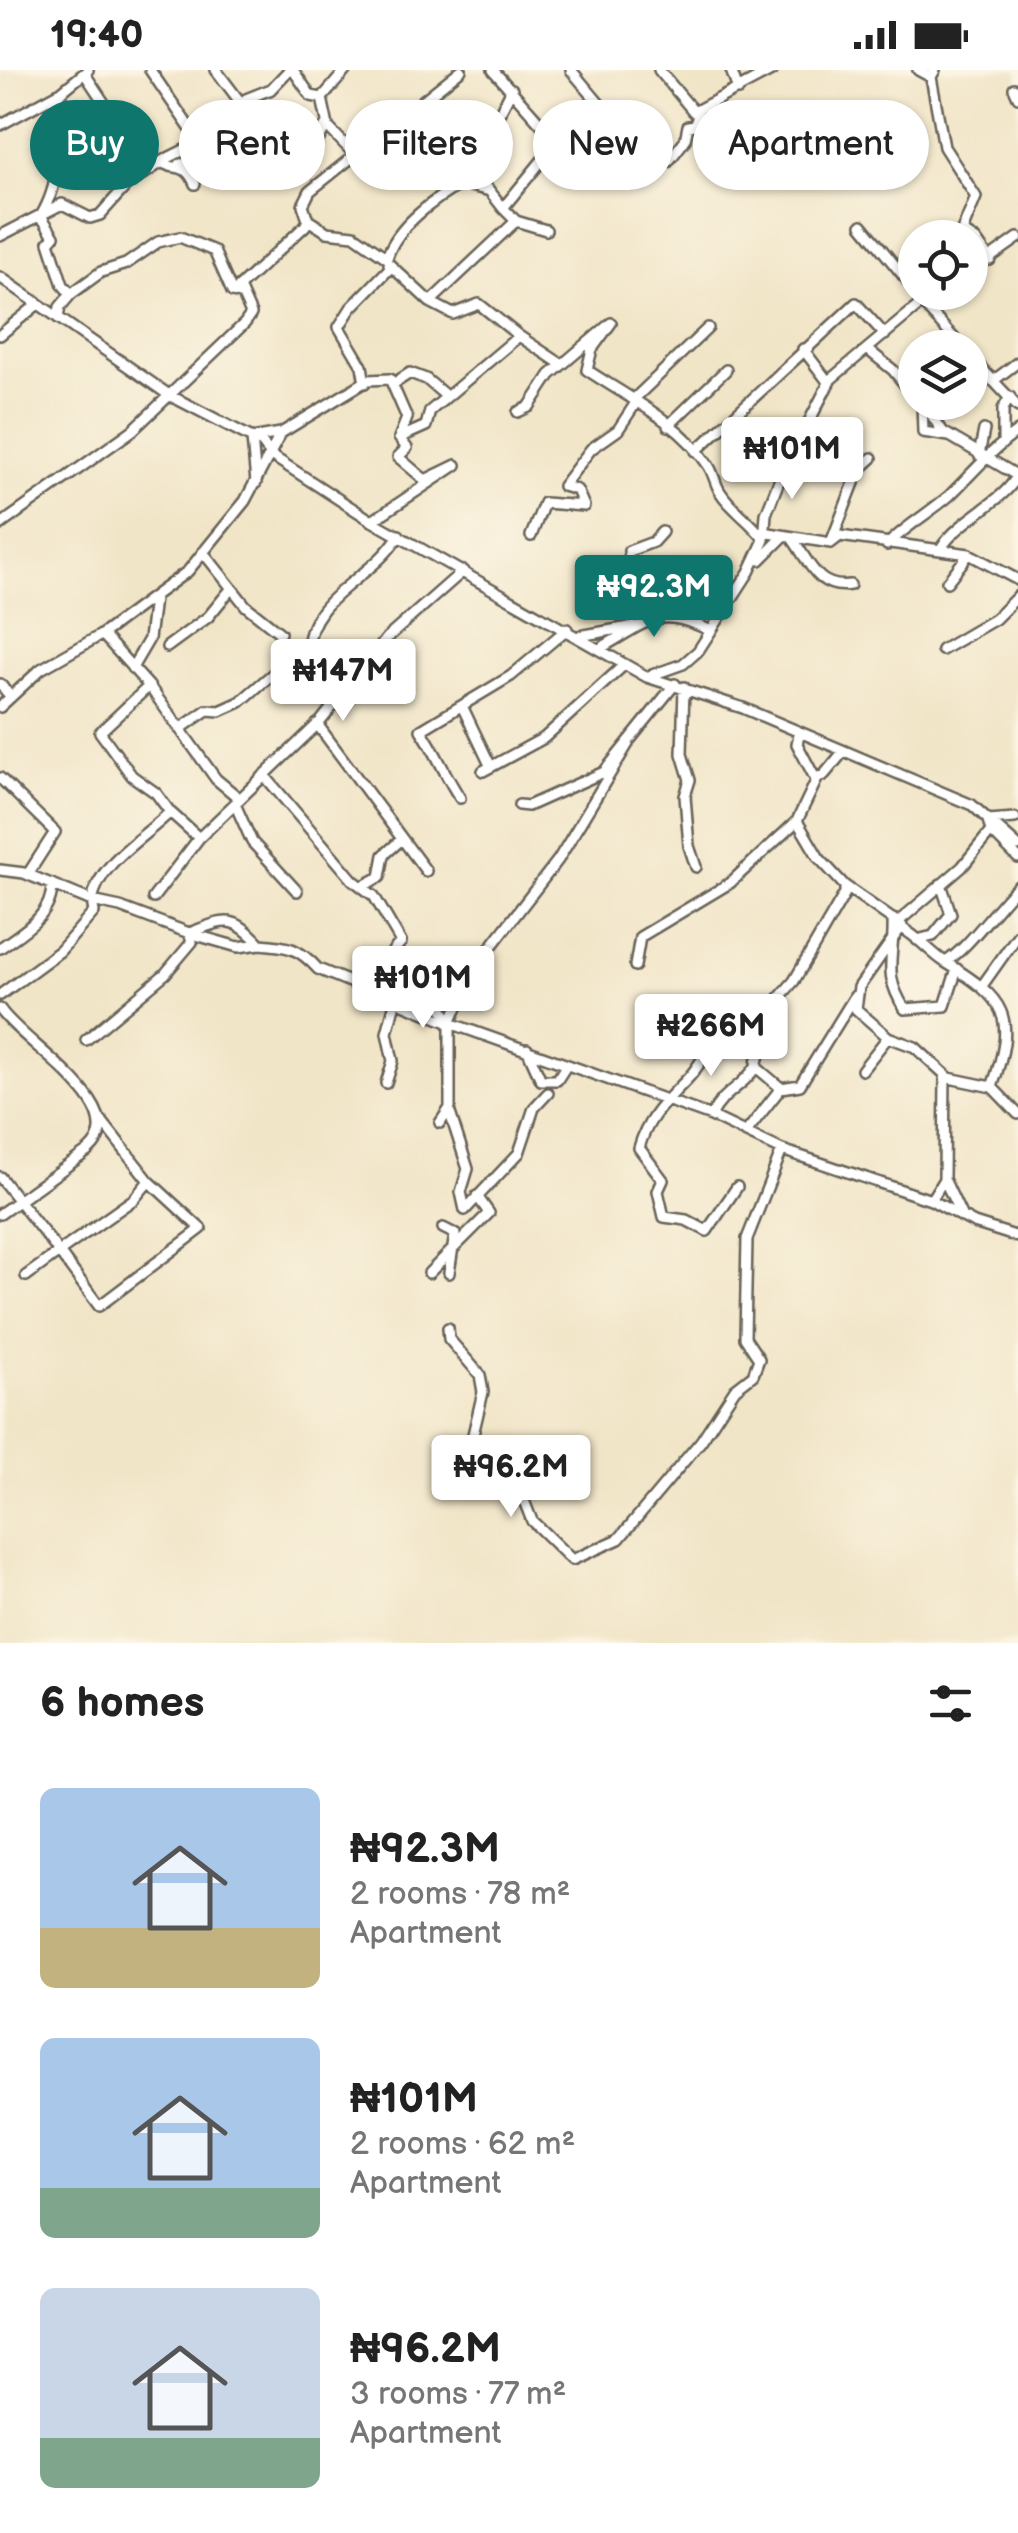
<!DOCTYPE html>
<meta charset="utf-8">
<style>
body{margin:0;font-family:"Balsamiq Sans",sans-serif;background:#f6f6f6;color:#222;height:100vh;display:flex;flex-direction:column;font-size:38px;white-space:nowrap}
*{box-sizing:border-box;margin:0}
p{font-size:32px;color:#767676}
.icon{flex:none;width:55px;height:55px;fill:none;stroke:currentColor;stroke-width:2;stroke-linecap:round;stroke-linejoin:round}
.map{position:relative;height:1573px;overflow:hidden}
.panel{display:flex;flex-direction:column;background:#fff;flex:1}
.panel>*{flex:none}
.top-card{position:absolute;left:30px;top:30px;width:960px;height:90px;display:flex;gap:20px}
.fabs{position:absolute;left:898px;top:150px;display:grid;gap:20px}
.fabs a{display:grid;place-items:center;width:90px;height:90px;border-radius:50%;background:#fff;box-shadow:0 2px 8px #0004;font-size:50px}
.price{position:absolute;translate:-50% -85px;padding:0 22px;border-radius:10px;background:#fff;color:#222;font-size:32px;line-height:65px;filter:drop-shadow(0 2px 5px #0008)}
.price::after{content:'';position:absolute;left:50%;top:60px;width:30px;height:22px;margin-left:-15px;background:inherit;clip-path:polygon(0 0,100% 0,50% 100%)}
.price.selected{background:#0f766e;color:#fff}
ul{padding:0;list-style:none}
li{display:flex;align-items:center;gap:30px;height:250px;padding:0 40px}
li span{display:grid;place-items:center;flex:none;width:280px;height:200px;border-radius:15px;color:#555}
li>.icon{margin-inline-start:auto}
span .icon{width:120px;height:120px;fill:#fffc;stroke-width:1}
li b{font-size:42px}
h2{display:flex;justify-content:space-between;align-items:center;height:120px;padding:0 40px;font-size:42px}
.chip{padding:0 35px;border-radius:45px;background:#fff;box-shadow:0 2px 8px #0004;font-size:35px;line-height:90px}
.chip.selected{background:#0f766e;color:#fff}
.status{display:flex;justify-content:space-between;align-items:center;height:70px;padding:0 50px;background:#fff;direction:ltr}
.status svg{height:28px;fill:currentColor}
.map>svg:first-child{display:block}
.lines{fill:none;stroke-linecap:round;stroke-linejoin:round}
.minor-casing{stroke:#676258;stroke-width:14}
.minor{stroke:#fff;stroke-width:9}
</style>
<div class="status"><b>19:40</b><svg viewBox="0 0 49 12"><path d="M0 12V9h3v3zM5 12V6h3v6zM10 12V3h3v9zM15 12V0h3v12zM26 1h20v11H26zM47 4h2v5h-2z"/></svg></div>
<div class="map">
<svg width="1018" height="1573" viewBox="0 0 1018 1573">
<rect width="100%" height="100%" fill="#fcf5e5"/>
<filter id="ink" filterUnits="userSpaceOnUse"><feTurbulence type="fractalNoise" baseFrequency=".01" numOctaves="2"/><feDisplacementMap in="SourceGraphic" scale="20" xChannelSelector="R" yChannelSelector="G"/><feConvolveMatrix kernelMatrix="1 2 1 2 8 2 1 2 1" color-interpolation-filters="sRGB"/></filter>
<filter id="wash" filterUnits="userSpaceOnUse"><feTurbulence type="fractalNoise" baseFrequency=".0048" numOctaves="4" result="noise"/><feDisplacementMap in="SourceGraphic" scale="40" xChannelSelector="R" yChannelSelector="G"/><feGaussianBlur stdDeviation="2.25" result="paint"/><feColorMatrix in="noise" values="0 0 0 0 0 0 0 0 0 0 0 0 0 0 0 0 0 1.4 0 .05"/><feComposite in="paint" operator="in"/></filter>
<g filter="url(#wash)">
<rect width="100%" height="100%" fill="#f1e5c7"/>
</g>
<g filter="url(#ink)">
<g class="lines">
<!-- minor casing -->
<g class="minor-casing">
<path id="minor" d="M 150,0 L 196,67
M 216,0 L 241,33
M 293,0 L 311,26 L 322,28
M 493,0 L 557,72
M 659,0 L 694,42 L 773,0
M 731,0 L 738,20
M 918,0 L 931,7
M 935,0 L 931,7 L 944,77 L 976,127 L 962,161 L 976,170 L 990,190
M 85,4 L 120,57 L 127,78
M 1014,18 L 1018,27
M 270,20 L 289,0
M 0,55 L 59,23
M 328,56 L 322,28 L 346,0
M 124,77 L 138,80 L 156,94 L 188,78 L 200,61 L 225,49 L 246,29 L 271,19
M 647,88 L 648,93 L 668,92 L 685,70 L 688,56 L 696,55 L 698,41
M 163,93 C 176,101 186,92 195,114
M 180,94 L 265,87 L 285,70 L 317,73 L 326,55 L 356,86
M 503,138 L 478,106 L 479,62 L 497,48 L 512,19
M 308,150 L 327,162 L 354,165 L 387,188 C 395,158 435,128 462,114 L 486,120
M 516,151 L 503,138 L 557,72 L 582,89 L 588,88 L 618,56 L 571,0
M 862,155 L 915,220
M 0,166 L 62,134 L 90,148 L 100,145 L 126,116 L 168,88
M 389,194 L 430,232
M 970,202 L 1018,168
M 0,207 L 169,325 L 262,373 L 272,386 L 372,451 L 647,607 L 743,638 L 972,735 L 1018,776
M 71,224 L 101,202 L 126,194 L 158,172 L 180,167 L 214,181 L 232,222 L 241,224
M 920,231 L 963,278
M 58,248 L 60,237 L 71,224 L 63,215 L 49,172 L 54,166 L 41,146 C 59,114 60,93 41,61 L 60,23 L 88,0
M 0,265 L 38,234
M 519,266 L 479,234 L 453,244 L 430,232 L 516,151 L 546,160
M 803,279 L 829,313
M 867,279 L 893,300 L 915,327
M 970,286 L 1018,337
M 993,311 L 1018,292
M 365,313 L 362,296 L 339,257 L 351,238 L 389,199
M 393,314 L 410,303 L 426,309 L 446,326
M 634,329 L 708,258
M 922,332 L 923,362 L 949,366
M 923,332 L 943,362 L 1018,406
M 518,342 L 529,337 L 550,305 L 611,253 L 592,279 L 587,300 C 627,327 680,352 708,395 C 714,403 715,415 721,423 C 731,439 751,451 763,468
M 668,356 L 726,300
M 399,368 L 426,356 L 430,341 L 519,266 L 561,294
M 1003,371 L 1003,339 L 1010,327
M 696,381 L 856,233 L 885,265
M 979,385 L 984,360
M 256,413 L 252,368 L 281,363 L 368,310 L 390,309 L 407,348 L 399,368 L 407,378 L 398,387 L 425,410 L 456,395 L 372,451
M 0,455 L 133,360 L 245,253 L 251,244 L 239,217 L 305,156 L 308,150 L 303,135 L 310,121 L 461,0
M 662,462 L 653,472 L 629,481 L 630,490 L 677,546
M 763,462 L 831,473 L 840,466 L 969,484 L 1018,510
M 531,466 L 544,433 L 584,436 L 577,420 L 563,416 L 591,379 L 618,360 L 637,331
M 791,467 C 809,490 816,520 850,515
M 832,470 L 859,400 L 872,388
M 887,475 C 906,456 929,443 949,426 C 973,403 991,380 1018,361
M 941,478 C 962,447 1004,432 1017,406
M 203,482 L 246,536 L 280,563
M 760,490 L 784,466
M 947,512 L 969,484
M 670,544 L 692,520
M 102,564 L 149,616
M 579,566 L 635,556
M 167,577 L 208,547 L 231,519
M 599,579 C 648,552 657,534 711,561
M 942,580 L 995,549 L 1018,526
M 132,598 L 149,569 L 154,529
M 649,606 L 683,594 L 698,581 L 749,502 L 764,470 L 766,444 L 781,406 L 831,309 L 935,222
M 0,614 L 11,627
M 684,617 L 682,684 L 690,710 L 685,726 L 689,776 L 696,797
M 0,637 L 41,599 L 101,565 L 188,501 L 245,431 L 281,363
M 463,638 L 491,697
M 317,654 L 426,801
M 180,659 L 216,709 L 240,729
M 799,665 L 797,674 L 815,708 L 824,705 L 843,682
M 483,701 L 544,668 L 624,595
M 264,705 L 353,810 L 374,826 L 401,872 L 393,881 L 433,919 L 450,953 L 711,1046 L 782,1080 L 931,1130 L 974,1153 L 1018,1167
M 0,708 L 55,762 L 28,804
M 460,728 C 445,706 437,683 421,660 L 511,606 L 567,559
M 235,734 L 252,772 L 297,821
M 519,735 L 528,736 L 604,702 L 675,614
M 170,742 L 156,723 L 132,706 L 100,662 L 149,616 L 180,659 L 207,640 L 220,641 L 240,632 L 291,588 L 308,583 C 307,525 373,510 399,465
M 1015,748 L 988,750 L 991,761 L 1018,788
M 199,768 L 321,651 L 387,568 L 463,501
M 0,800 L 24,803 L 92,831 L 94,842 L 60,881 L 0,925
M 363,816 L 380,807 L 384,785 L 402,769
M 845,816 L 902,856 L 859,917 L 856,939 L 888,967 L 915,977 L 949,1008 L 992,1017 C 1018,945 1005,929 945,892 C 931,883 917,866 903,859
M 153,828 L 199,768 L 170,742 C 144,768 98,793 92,831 L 120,837 L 189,863 C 227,849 232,844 260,874 C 289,876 299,878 318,899 L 450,953 L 450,1038 L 440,1053
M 893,849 C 895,886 881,903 905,939 L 945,936 L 957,899
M 898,852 L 962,797 L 991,761
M 917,870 L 933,866 L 951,844 L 941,814
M 0,878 C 22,862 53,846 52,814
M 945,892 C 965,882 998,835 1018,816
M 635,896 L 640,867 L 730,813 L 797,751
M 984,913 L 1018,865
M 408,932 L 477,895 L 558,790 L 628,674
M 0,939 C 23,974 137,1039 88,1081 L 0,1144
M 450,953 L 476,896
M 86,970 L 165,904 L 192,872 L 189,863 L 238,877 L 260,874
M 762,974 L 756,996 L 758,979 L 770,964 L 773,935 L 794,911 L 845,823 L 845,816 L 819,788 L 797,751 L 818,707
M 527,979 L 541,1010 L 557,1010 L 566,996
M 862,1000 L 888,967
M 386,1013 L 393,991 L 387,963 L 396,929
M 992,1017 L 1018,1044
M 781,1018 L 800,1015 L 855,926
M 449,1040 L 468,1099 L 461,1122 L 465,1140
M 711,1046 C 724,1020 744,1017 756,996
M 101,1050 L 149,1111 L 134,1129 L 59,1182 L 99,1236 L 201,1159 L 149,1111
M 747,1061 L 781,1018 L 756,997
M 0,1107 L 59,1182 L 26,1206
M 944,1109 L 962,1147
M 737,1117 L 707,1161 L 686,1150 L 664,1147 L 658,1121 L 663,1110 L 639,1078 C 648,1045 668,1030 690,1006 C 705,989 711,969 728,953 L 759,977
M 931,1130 L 944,1109 L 945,1005
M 465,1140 L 519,1083 L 534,1038 L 548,1023
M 443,1158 L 455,1164 L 449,1203
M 429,1203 L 489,1143 L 477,1126
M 448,1258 L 449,1269 L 480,1305 L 483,1322 L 471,1373 L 479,1397 L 523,1428 L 532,1451 L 572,1490 L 619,1469 L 701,1371 L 735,1319 L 753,1305 L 759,1289 L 745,1268 L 747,1169 L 782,1080"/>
</g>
<!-- minor -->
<use href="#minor" class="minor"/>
</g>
</g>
</svg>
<div class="fabs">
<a><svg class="icon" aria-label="locate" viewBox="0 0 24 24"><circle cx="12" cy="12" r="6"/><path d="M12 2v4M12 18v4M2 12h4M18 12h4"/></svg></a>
<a><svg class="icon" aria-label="layers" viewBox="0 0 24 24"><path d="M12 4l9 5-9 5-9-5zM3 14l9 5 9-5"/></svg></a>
</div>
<b class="price" style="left:792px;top:432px">₦101M</b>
<b class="price selected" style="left:654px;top:570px">₦92.3M</b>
<b class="price" style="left:343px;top:654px">₦147M</b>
<b class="price" style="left:423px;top:961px">₦101M</b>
<b class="price" style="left:711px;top:1009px">₦266M</b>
<b class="price" style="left:511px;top:1450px">₦96.2M</b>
<div class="top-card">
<a class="chip selected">Buy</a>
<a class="chip">Rent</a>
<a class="chip">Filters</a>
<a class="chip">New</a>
<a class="chip">Apartment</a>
</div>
</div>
<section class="panel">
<h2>6 homes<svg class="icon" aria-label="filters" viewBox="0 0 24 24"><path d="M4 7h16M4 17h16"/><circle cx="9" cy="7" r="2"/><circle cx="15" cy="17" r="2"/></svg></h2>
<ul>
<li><span style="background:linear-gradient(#a9c7e8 70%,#c2b280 0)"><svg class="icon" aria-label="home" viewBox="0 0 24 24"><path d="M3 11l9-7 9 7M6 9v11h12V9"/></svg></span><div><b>₦92.3M</b><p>2 rooms · 78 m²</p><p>Apartment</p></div></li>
<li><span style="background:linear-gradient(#a9c7e8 75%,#7fa58c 0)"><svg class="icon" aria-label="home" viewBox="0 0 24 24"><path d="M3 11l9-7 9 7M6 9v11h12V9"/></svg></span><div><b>₦101M</b><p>2 rooms · 62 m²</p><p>Apartment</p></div></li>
<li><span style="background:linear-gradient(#c9d6e8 75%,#7fa58c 0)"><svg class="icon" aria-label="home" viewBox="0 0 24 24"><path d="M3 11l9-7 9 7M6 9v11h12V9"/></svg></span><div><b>₦96.2M</b><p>3 rooms · 77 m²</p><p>Apartment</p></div></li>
</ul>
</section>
